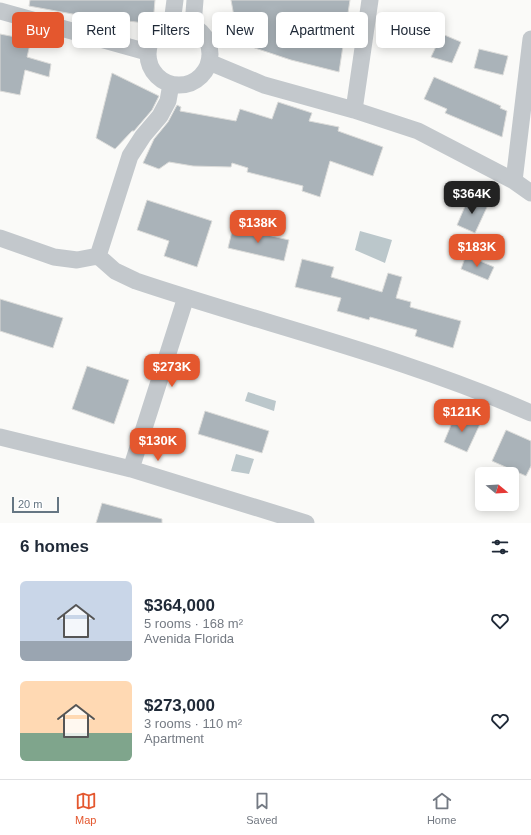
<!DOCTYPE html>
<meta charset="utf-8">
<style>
body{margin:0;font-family:Helvetica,sans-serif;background:#f6f6f7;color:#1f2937;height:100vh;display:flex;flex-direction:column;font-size:15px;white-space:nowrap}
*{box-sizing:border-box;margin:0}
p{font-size:13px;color:#747a83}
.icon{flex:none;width:22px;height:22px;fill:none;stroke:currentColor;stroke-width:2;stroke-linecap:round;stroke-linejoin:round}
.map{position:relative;height:523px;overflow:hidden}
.side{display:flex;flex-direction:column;background:#fff;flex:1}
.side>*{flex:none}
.guide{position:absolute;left:12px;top:12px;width:507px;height:36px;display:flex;gap:8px}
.needle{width:26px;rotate:108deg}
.buttons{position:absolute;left:475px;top:467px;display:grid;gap:8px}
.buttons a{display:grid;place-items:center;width:44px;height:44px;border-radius:6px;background:#fff;box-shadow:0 2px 10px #0003;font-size:20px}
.scale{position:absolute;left:12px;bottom:10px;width:47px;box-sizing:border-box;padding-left:4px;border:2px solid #657683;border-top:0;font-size:11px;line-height:14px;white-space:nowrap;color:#657683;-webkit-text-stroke:3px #fff;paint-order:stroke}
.price{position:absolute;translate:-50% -34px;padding:0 9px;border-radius:8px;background:#e4572e;color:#fff;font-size:13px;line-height:26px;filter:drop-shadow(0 1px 2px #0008)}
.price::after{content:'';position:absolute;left:50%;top:24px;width:12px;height:9px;margin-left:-6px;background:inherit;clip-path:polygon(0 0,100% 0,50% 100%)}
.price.selected{background:#222;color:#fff}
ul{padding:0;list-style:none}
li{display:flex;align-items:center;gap:12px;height:100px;padding:0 20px}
li span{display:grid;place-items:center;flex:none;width:112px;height:80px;border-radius:6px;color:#555}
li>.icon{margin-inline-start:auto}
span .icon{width:48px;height:48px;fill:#fffc;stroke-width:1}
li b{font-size:17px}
h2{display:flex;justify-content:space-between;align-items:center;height:48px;padding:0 20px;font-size:17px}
.tag{padding:0 14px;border-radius:6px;background:#fff;box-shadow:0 2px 10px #0003;font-size:14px;line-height:36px}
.tag.selected{background:#e4572e;color:#fff}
.dock{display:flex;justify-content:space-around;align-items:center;height:56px;border-top:1px solid #e0e1e3;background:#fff;font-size:11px;color:#747a83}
.dock a{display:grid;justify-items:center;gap:2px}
.dock .selected{color:#e4572e}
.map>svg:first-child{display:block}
.water{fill:#bbc7cb}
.building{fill:#aab3b9;stroke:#dcdcda}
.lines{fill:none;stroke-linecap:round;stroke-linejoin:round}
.minor{stroke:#c3c8cc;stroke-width:17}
</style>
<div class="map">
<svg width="531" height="523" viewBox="0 0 531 523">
<rect width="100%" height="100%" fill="#fafaf8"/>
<!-- water -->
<path class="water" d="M 360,231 L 392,240 L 385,263 L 355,250 Z
M 248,392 L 276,401 L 274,411 L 245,401 Z
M 236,454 L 254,459 L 249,474 L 231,471 Z"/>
<!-- building -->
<path class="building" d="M 30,0 L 155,0 L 153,24 L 78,15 L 29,6 Z
M 231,0 L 350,0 L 339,72 L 291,60 L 252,47 L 254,37 L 237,33 Z
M 0,34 L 31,40 L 27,57 L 51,64 L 49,77 L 25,70 L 20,95 L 0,91 Z
M 442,34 L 461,42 L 452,63 L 431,57 Z
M 479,49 L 508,56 L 503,75 L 474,68 Z
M 112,73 L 159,96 L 152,110 L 134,131 L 132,131 L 115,149 L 96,138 Z
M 434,77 L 501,106 L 500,108 L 507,111 L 502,137 L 445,113 L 447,109 L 424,99 Z
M 278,102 L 312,113 L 309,121 L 339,127 L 338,131 L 383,147 L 373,176 L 330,161 L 320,197 L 302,191 L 303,186 L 247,172 L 248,168 L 232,163 L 231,167 L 193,166 L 169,162 L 159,169 L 143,163 L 154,139 L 168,122 L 177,105 L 181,107 L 180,111 L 236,121 L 240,109 L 272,119 Z
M 469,197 L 488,205 L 475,233 L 457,225 Z
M 147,200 L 212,221 L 197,267 L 164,256 L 169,241 L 137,230 Z
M 233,227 L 289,240 L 284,261 L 228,248 Z
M 466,255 L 494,267 L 488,280 L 461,269 Z
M 302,259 L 334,267 L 331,277 L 382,292 L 388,273 L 402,277 L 396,298 L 411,302 L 410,307 L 461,321 L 453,348 L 415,336 L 417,330 L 370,317 L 369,320 L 337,311 L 341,298 L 295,287 Z
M 0,299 L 63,318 L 53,348 L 0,331 Z
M 87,366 L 129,380 L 114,424 L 72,409 Z
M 205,411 L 269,431 L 262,453 L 198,434 Z
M 456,413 L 480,424 L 467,452 L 444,442 Z
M 506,430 L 531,441 L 531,466 L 526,476 L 492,461 Z
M 102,503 L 162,519 L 162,523 L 96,523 Z"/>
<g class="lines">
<!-- minor -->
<path class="minor" d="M 0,11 L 147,52
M148 54a31 31 0 1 1 62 0a31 31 0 1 1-62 0Z
M 172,23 L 175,0
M 193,25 L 195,0
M 209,62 L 264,85 L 354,110 L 418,131 L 514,181 L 531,193
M 354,110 L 370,0
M 514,181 L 531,39
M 0,238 L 54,257 L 77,260 L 98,256 L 115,271 L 136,281 C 267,325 404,357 531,413
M 98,256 L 130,156 L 143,136 L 160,116 L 168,101 L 171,84
M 0,437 L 131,469 L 306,523
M 131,469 L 186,297"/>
</g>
</svg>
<div class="buttons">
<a><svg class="needle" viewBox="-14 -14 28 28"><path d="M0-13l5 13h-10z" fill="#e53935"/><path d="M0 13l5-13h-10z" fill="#747a83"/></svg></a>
</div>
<div class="scale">20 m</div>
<b class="price selected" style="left:472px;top:215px">$364K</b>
<b class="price" style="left:258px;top:244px">$138K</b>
<b class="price" style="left:477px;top:268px">$183K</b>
<b class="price" style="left:172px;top:388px">$273K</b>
<b class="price" style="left:462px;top:433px">$121K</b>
<b class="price" style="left:158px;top:462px">$130K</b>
<div class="guide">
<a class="tag selected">Buy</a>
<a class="tag">Rent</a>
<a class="tag">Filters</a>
<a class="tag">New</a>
<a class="tag">Apartment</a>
<a class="tag">House</a>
</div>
</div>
<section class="side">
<h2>6 homes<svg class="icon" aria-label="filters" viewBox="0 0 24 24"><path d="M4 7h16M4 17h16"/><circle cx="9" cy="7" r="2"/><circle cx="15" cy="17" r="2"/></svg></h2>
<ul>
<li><span style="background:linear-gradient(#c9d6e8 75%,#9aa5b1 0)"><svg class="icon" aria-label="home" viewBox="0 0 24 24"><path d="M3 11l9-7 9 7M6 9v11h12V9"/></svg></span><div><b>$364,000</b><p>5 rooms · 168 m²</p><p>Avenida Florida</p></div><svg class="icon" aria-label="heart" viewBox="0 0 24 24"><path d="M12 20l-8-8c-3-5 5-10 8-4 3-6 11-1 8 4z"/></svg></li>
<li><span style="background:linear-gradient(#ffd9b3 65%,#7fa58c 0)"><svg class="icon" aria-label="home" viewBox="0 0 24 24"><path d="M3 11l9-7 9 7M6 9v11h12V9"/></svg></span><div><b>$273,000</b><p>3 rooms · 110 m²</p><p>Apartment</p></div><svg class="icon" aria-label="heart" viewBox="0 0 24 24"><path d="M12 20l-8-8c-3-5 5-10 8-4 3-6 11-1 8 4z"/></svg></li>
</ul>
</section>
<nav class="dock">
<a class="selected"><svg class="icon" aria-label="map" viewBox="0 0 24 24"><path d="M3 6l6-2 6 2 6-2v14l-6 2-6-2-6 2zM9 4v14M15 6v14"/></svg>Map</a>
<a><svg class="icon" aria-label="saved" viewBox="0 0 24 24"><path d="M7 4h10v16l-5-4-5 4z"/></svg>Saved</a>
<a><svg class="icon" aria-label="home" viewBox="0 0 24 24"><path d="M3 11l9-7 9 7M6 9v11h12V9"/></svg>Home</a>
</nav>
